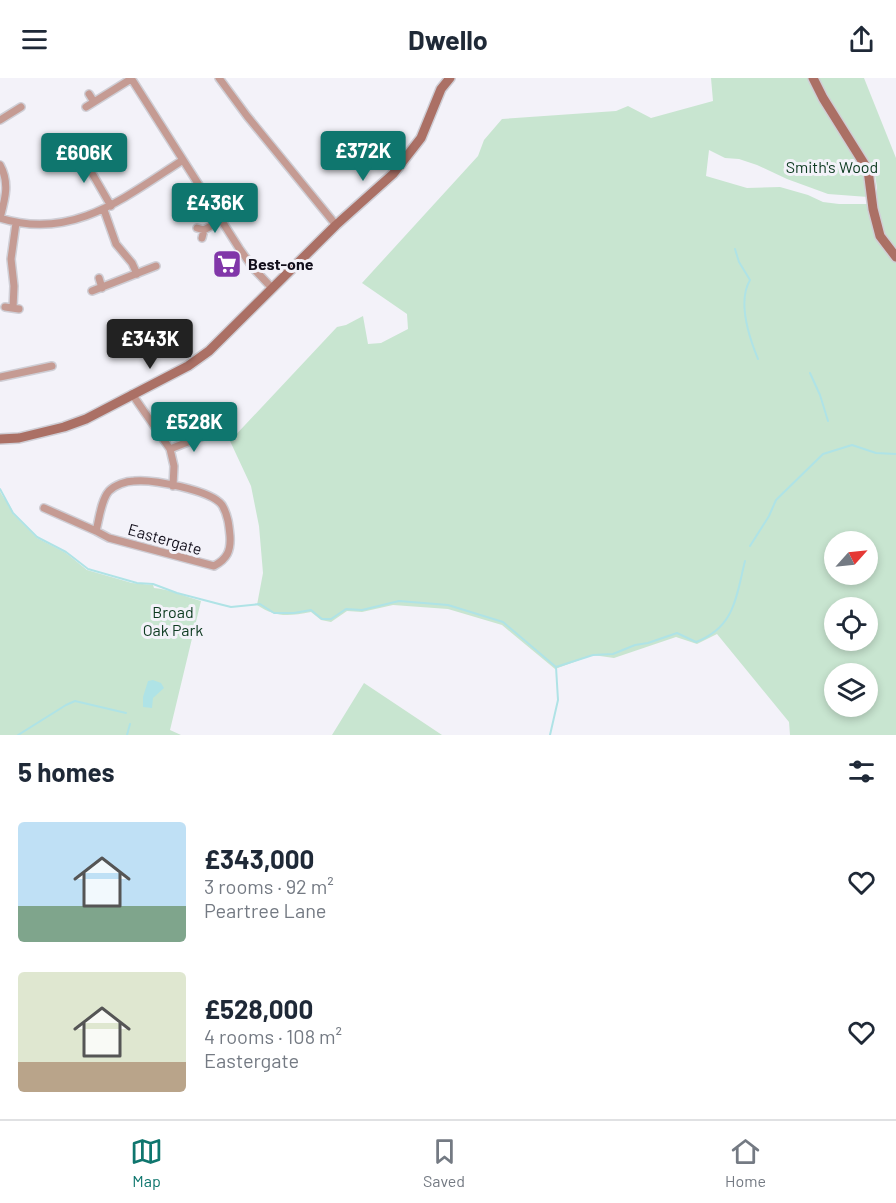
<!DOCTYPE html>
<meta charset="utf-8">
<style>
body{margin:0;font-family:Barlow,sans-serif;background:#f2f2f3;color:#1f2937;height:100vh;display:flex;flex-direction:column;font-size:22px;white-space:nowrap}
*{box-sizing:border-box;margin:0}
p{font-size:20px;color:#747a83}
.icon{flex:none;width:33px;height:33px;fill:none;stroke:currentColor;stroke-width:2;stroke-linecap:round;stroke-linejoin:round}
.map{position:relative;height:657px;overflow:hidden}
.details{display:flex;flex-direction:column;background:#fff;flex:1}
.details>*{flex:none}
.needle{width:39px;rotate:63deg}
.buttons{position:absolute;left:824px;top:453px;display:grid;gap:12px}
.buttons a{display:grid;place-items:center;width:54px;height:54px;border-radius:50%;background:#fff;box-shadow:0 3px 9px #0003;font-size:30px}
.price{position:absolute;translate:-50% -51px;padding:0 14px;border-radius:6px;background:#0f766e;color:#fff;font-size:20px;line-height:39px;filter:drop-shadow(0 2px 3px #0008)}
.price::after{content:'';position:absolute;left:50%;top:36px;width:18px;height:14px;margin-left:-9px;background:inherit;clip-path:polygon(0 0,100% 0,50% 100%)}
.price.selected{background:#222;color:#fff}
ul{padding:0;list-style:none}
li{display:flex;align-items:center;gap:18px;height:150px;padding:0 18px}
li span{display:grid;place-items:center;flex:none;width:168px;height:120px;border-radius:6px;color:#555}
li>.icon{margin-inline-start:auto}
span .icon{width:72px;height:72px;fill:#fffc;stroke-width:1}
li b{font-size:26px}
h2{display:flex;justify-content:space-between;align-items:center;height:72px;padding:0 18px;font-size:26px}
header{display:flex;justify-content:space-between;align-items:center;height:78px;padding:0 18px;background:#fff;font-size:27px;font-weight:700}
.menu{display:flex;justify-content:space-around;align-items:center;height:84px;border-top:2px solid #e0e1e3;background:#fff;font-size:16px;color:#747a83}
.menu a{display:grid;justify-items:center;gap:3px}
.menu .selected{color:#0f766e}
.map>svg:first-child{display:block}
.green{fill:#c8e5d0;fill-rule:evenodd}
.water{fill:#afe3e6}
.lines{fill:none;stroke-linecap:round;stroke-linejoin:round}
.stream{stroke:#afe3e6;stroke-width:2}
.street-casing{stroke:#cfced5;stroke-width:10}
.secondary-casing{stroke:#cfced5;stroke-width:12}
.street{stroke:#c59b93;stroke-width:7}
.secondary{stroke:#ab7065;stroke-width:9}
.labels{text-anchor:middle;stroke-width:6;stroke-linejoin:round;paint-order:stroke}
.park-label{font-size:16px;fill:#0d3a20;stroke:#f3f2f9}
.poi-label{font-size:16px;font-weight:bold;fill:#120f1b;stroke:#f3f2f9;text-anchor:start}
.street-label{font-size:16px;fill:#120f1b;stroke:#f3f2f9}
</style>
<header><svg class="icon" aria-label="menu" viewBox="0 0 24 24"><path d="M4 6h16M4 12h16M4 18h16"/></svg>Dwello<svg class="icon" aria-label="share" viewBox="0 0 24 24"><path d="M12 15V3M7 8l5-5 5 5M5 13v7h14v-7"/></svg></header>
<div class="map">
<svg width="896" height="657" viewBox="0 0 896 657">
<rect width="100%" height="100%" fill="#f3f2f9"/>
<!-- green -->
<path class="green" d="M 711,0 L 810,0 L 858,81 L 867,105 L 868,119 L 828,116 L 787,101 L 757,87 L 739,81 L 725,80 L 709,72 L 706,98 L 747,110 L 780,109 L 808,117 L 823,124 L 839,126 L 868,126 C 870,153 879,163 896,183 L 896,657 L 790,657 L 789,644 L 717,556 L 697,566 L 676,559 L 614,580 L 593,577 L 555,591 L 502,547 L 448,531 L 393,527 L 362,534 L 347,533 L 331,544 L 321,542 L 311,534 C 289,538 276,540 257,527 L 263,495 L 259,448 L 251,408 L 230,363 L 337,249 L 346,247 L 363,238 L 368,266 L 381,265 L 408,251 L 407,236 L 362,205 L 478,78 L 484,62 L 502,41 L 616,33 L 628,28 L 651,40 L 713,23 ZM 834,464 L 867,464 L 867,496 L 834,496 ZM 834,530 L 867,530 L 867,562 L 834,562 ZM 834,596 L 867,596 L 867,628 L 834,628 Z
M 817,0 L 864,0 L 896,80 L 896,171 L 884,156 L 876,125 L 877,110 L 874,91 L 833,31 Z
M 0,413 C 3,421 12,427 13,436 L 37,460 L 66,475 L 87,492 L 132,505 L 153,507 L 154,510 C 170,511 186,519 201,523 L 170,652 L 181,657 L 0,657 Z
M 364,605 L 442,657 L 332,657 Z"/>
<!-- water -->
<path class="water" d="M 153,602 L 161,605 L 164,610 L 153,620 L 152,630 L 143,629 L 143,619 L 148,603 Z"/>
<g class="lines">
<!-- stream -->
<path class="stream" d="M 735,171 L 739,184 L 750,202 C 737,224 749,259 758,281
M 810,295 L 820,317 L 828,343
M 0,411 L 13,435 L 37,459 L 66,474 L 88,491 L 137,505 L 153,506 L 177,515 L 219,526 L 231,529 L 260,526 L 274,535 L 294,535 L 311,532 L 322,541 L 331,541 L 346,531 L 362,532 L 399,523 L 448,527 L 503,544 L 556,589 L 593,577 L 613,576 L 635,567 L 648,565 L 677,555 L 696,564 C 735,549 736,519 745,483
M 750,468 L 769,438 L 776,422 L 823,376 L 852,367 L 876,375 L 896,376
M 18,657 L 66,627 L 75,623 L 126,635
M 127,657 L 130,646
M 550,657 L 558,622 L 556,589"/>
<!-- street casing -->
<g class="street-casing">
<path id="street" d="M 131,0 L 239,170 L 253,190 L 272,210
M 219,0 L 247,38 L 336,147
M 89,16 L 94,24
M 86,29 L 131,1
M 0,42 L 21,29
M 78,71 L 111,128
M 70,75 L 86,67
M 0,87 C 10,105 5,121 0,140 C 73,163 125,119 183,82
M 104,132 L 116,166 L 132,185 L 137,196
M 197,150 L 204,152 L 202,160
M 204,152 L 221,142
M 99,200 L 102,210
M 92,213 L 156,188
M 5,229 L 19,231
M 13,230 L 14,208 L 11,181 L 16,145
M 0,299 L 52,288
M 132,316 L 170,371 L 174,388 L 173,408
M 170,371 L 208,356
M 44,430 L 96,453 C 99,442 101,422 109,413 C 115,407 126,403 134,403 C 152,401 211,412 222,427 C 228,437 229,447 230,458 C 231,473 227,481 214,488 L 109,460 L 96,453"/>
</g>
<!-- secondary casing -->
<g class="secondary-casing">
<path id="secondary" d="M 813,0 L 823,20 L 868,92 L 873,131 L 880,158 L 896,179
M 0,361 L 19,360 L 64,349 L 86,341 L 188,288 L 209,273 L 336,147 L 393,96 L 421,60 L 441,11 L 450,0"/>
</g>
<!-- street -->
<use href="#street" class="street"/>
<!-- secondary -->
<use href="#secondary" class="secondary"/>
</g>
<!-- icons -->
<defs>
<g id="supermarket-square" transform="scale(1.5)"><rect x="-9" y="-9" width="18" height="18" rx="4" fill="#8137a9" stroke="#f3f2f9"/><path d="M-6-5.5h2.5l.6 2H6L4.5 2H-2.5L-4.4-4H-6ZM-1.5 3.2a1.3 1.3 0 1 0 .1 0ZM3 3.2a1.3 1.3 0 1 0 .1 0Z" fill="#fff"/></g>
</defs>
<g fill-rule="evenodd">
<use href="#supermarket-square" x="227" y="186"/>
</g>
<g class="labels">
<!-- park labels -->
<g class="park-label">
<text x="832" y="95">Smith's Wood</text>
<text x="173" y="540">Broad<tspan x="173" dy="18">Oak Park</tspan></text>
</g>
<!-- poi labels -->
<g class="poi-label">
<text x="248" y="192">Best-one</text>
</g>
<!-- street labels -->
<g class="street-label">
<text transform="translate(165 461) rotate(16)" y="6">Eastergate</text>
</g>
</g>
</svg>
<div class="buttons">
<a><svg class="needle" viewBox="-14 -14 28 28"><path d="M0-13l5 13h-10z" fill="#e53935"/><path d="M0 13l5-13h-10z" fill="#747a83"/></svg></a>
<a><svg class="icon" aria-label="locate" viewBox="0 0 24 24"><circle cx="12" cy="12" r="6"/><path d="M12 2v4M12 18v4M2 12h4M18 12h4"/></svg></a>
<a><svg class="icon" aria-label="layers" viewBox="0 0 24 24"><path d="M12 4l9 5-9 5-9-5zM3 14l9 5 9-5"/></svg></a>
</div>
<b class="price" style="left:363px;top:104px">£372K</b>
<b class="price" style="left:84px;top:106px">£606K</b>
<b class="price" style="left:215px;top:156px">£436K</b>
<b class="price selected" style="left:150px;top:292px">£343K</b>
<b class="price" style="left:194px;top:375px">£528K</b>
</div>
<section class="details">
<h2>5 homes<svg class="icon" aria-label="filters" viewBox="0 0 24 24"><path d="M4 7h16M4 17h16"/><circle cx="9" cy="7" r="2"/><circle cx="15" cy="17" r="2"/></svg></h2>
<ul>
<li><span style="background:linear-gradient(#bfe0f5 70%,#7fa58c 0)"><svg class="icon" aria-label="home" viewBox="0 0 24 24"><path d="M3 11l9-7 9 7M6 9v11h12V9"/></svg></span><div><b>£343,000</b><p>3 rooms · 92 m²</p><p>Peartree Lane</p></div><svg class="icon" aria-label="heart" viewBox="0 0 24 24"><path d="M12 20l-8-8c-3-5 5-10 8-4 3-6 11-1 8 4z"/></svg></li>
<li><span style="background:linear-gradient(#dfe7d0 75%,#b9a48a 0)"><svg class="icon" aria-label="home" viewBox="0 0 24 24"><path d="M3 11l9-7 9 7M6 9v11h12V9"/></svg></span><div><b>£528,000</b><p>4 rooms · 108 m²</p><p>Eastergate</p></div><svg class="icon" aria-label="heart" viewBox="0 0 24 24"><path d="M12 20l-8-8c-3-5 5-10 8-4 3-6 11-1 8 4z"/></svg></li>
</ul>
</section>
<nav class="menu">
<a class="selected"><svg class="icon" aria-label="map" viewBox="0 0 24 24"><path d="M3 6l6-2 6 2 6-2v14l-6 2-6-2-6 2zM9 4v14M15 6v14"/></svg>Map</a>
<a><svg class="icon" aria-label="saved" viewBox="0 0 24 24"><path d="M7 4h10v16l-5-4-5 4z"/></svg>Saved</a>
<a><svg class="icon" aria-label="home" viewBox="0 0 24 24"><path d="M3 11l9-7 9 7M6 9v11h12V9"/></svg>Home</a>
</nav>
